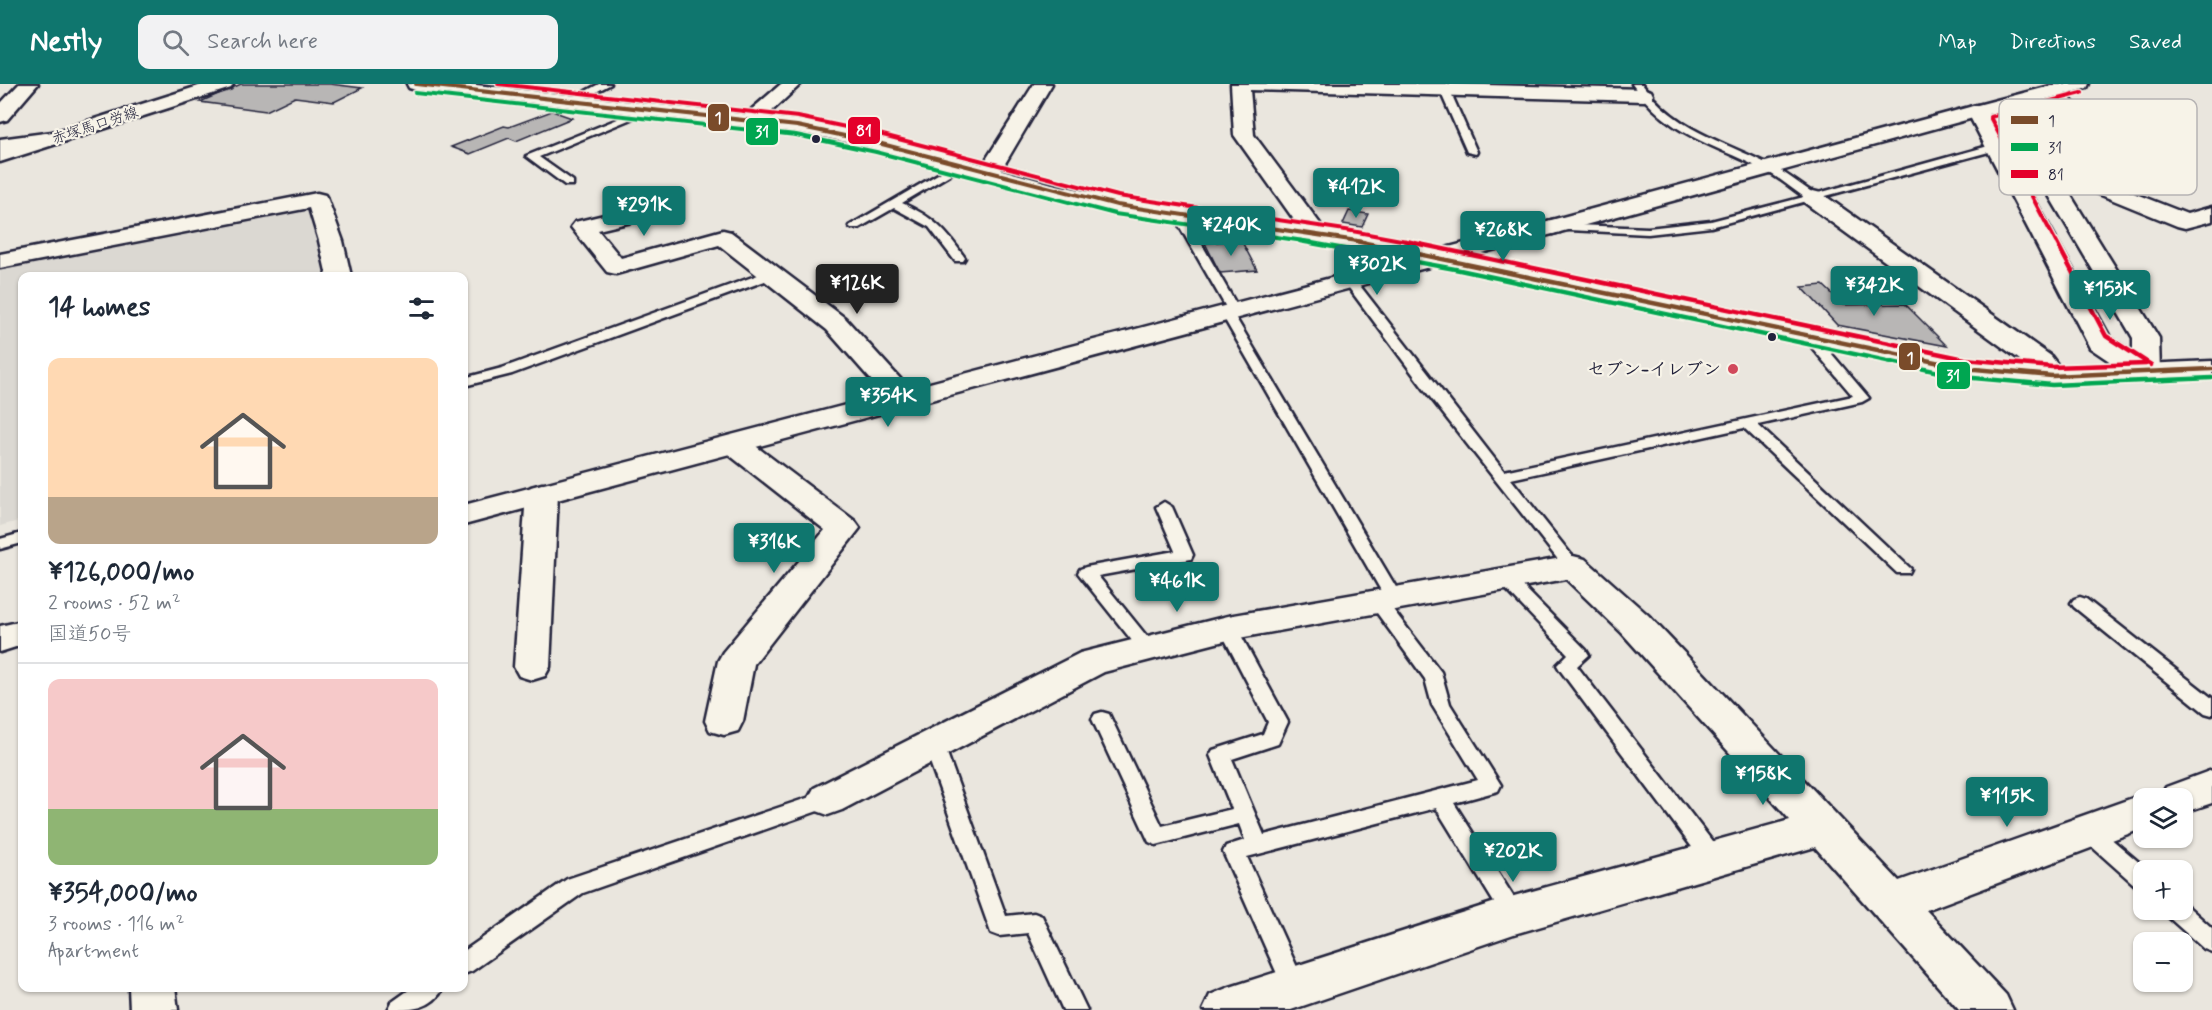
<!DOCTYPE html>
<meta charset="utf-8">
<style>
body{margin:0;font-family:Mynerve,"Klee One",sans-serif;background:#f2f2f3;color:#1f2937;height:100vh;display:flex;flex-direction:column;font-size:22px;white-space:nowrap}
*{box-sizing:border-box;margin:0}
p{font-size:20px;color:#747a83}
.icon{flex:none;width:33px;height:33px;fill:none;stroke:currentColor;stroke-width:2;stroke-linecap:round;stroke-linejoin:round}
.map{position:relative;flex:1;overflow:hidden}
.details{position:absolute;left:18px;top:188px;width:450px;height:720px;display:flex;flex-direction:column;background:#fff;border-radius:12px;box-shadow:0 2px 4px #0004}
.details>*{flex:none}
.controls{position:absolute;left:2133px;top:704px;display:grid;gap:12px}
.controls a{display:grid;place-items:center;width:60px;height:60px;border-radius:12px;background:#fff;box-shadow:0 2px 4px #0004;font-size:30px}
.price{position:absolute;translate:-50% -51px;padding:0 14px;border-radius:6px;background:#0f766e;color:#fff;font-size:20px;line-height:39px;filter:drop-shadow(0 2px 3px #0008)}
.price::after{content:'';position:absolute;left:50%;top:36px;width:18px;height:14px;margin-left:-9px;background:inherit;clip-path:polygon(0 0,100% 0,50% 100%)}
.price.selected{background:#222;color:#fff}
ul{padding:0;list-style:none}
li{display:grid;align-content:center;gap:12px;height:318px;padding:0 30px}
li+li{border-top:2px solid #e0e1e3}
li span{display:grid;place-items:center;height:186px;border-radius:12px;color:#555}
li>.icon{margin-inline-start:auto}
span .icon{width:108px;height:108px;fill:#fffc;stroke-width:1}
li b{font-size:26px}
h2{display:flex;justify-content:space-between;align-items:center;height:72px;padding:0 30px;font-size:26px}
header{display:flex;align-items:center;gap:36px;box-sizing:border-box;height:84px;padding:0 30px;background:#0f766e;color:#fff}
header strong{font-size:28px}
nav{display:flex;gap:33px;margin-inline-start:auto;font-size:21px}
.search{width:420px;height:54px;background:#f2f2f3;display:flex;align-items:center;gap:15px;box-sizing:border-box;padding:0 21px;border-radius:12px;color:#747a83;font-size:22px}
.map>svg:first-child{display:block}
.built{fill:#dbd8d2}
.building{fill:#b8b6b5;stroke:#22223b;stroke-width:1.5}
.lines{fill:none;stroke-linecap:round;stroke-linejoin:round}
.service-casing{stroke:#22223b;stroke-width:5}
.minor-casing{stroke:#22223b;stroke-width:5}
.tertiary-casing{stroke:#22223b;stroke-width:5}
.secondary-casing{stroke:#22223b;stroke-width:5}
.trunk-casing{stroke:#22223b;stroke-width:5}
.service{fill:#f7f3e8;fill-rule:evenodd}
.minor{fill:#f7f3e8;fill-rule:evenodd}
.tertiary{fill:#f7f3e8;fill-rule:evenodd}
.secondary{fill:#f7f3e8;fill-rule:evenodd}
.trunk{fill:#f7f3e8;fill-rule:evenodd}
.bus-1-far1-casing{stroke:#f7f3e8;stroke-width:7}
.bus-1-casing{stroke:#f7f3e8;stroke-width:8}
.bus-2-far1-casing{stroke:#f7f3e8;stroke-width:7}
.bus-2-casing{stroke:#f7f3e8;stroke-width:8}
.bus-3-far1-casing{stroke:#f7f3e8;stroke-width:7}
.bus-3-casing{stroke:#f7f3e8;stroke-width:8}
.bus-1-far1{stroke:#7a4b2a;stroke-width:4}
.bus-1{stroke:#7a4b2a;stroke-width:4.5}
.bus-2-far1{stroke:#00a651;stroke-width:4}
.bus-2{stroke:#00a651;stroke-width:4.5}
.bus-3-far1{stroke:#e4002b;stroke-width:4}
.bus-3{stroke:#e4002b;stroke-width:4.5}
.bus-dot{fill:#22223b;stroke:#f7f3e8;stroke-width:2}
.poi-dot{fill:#d1495b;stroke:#f7f3e8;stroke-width:2}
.labels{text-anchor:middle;stroke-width:4.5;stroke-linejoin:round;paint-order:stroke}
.far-street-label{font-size:15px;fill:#22223b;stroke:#f7f3e8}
.poi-label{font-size:18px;font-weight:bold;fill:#22223b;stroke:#f7f3e8;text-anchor:end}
.key{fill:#f7f3e8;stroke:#b7b4b4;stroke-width:1.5}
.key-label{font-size:16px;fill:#22223b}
.line-badge{stroke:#f7f3e8;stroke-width:2}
.badge-label{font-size:16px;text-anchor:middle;font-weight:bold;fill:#fff}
</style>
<header>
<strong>Nestly</strong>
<div class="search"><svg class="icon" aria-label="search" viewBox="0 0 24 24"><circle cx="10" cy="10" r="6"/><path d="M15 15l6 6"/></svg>Search here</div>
<nav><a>Map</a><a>Directions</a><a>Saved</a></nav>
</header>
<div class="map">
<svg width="2212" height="926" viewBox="0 0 2212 926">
<rect width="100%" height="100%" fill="#eae6de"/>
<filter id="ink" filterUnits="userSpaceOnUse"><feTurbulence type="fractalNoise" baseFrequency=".0167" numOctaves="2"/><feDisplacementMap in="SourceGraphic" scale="12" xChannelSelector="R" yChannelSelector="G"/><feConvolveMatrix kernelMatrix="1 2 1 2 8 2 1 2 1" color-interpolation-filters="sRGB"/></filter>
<g filter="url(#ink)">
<!-- built -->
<path class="built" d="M 310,121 L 327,192 L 22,192 L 22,436 L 0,442 L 0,181 Z"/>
<!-- building -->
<path class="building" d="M 241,0 L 330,0 L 362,4 L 334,18 L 295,13 L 266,27 L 200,18 Z
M 552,27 L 572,34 L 516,57 L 509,54 L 470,70 L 451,63 L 504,42 L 509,43 Z
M 1349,127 L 1368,130 L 1362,143 L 1343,140 Z
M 1241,156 L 1257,186 L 1220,189 L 1205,159 Z
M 1823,201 L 1844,221 L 1905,220 L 1947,262 L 1837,241 L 1802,203 Z"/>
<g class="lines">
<!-- service casing -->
<g class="service-casing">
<path id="service" d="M 599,0 L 611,0 L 575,19 L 567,17 Z
M 1437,0 L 1447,0 L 1477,68 L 1476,70 L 1467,68 Z
M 1632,0 L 1642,0 C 1675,46 1720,56 1768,80 C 1785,88 1799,100 1815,110 L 1992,61 L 2076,32 L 2054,8 L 2054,4 L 2060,4 L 2087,33 L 2000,65 L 1711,143 L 1648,150 L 1549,145 L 1549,141 L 1553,140 L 1648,144 L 1711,137 L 1804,113 C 1790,103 1777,92 1762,85 C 1709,58 1669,52 1632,0 Z
M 645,24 L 653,26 L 539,73 L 573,97 L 573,101 L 565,101 L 526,72 Z
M 962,76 L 967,79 L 966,81 L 902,119 C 933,133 946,146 965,174 L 963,177 L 955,177 L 929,143 L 894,124 L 859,144 L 851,144 L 849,142 Z
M 1179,128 L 1185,131 L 1240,227 L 1234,231 L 1403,515 L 1400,519 L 1388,519 L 1441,588 L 1450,620 L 1501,701 L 1498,707 L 1454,719 L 1525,831 L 1522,838 L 1514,841 L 1506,838 L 1436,724 L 1247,773 L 1306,903 L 1302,910 L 1294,914 L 1286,910 L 1223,768 L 1226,762 L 1245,756 L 1239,740 L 1156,761 L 1149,758 L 1092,635 L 1095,630 L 1102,628 L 1109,630 L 1162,742 L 1232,725 L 1210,671 L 1213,666 L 1263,650 L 1268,638 L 1219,544 L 1222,540 L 1234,540 L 1237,544 L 1288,638 L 1278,660 L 1232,675 L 1264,751 L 1478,696 L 1432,621 L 1425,595 L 1369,518 L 1372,514 L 1378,512 L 1387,517 L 1221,229 L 1227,225 L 1173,131 Z
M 769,187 L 773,188 L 773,194 L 512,290 L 464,302 L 464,294 L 502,284 Z
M 1350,193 L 1354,194 L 1504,387 L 1853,312 L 1803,253 L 1810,249 L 1815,250 L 1869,314 L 1862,318 L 1758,341 L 1911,485 L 1909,489 L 1897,489 L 1744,344 L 1511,395 L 1581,483 L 1579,487 L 1567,487 L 1430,313 L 1346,200 L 1344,197 L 1346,194 Z
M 1164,418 L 1172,423 L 1193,471 L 1191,475 L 1098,492 L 1153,560 L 1156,564 L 1153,568 L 1147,570 L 1141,568 L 1078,489 L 1080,485 L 1086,483 L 1175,467 L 1156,423 Z
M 22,449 L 22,459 L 0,465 L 0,455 Z
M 1506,489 L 1512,491 L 1586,566 L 1589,571 L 1577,582 L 1722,770 L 1725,776 L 1722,782 L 1714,785 L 1706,782 L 1560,586 L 1557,581 L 1568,570 L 1500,499 L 1498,495 L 1500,491 Z
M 2080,513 L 2086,515 L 2212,614 L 2212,631 L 2205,629 L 2074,523 L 2071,519 L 2074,515 Z
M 934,654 L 941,656 L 944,661 L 1006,832 L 1034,829 L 1042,832 L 1087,926 L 1063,926 L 1028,849 L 999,852 L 991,849 L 924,661 L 927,656 Z
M 828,707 L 835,709 L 838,715 L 835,721 L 583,809 L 472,887 L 464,890 L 464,867 L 567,795 Z
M 2088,738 L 2095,741 L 2148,786 L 2144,786 L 2144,805 L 2136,802 L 2081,753 L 2078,747 L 2081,741 Z
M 2183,818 L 2212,844 L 2212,868 L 2204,865 L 2167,832 L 2164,825 L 2182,825 Z
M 413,903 L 444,903 C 432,926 411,926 388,926 L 392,918 Z"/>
</g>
<!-- minor casing -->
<g class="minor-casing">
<path id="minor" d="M 19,0 L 38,0 L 7,36 L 0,38 L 0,20 Z
M 781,0 L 801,0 L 758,40 L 744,40 L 741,36 L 744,32 Z
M 1034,0 L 1052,0 L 997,93 L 989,94 L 981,93 L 978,88 Z
M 1231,0 L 1447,0 L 1644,5 L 1651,7 L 1653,11 L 1651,15 L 1644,17 L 1250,6 L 1254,51 L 1327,149 L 1323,154 L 1315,156 L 1307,154 L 1234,51 Z
M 1977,21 L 1984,23 L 1987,27 L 1984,31 L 1560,148 L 1552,150 L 1544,148 L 1540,143 L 1544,138 Z
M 60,47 L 67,49 L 70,53 L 67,57 L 0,67 L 0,55 Z
M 1998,56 L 2187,130 L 2212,123 L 2212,137 L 2185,144 L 2177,142 L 1991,66 L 1988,62 L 1991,58 Z
M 1813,107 L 1821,109 L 2051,272 L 2066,292 L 2062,298 C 2046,302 2041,296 2031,284 L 1805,119 L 1802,114 L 1805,109 Z
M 317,109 L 325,111 L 328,116 L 343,157 L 351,192 L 327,192 L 319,157 L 309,124 L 0,184 L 0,170 Z
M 662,117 L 670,119 L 673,124 L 670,129 L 598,146 L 621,174 L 723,146 L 731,148 L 845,234 L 914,310 L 918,316 L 914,322 L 904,325 L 894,322 L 827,246 L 719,161 L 616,190 L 607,188 L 571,143 L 575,138 Z
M 734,351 L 745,354 L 855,437 L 860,444 L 754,580 L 743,637 L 738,647 L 724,651 L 710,647 L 705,637 L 718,577 L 723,568 L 825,446 L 723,366 L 719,360 L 723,354 Z
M 542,400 L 553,403 L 558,410 L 550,583 L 545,592 L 532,596 L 519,592 L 514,583 L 526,410 L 531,403 Z
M 1573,472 L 1585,475 L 1648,531 L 1688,573 L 1899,797 L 2144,710 L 2155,714 L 2144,714 L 2144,744 L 1926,826 L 2006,911 L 2013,926 L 1959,926 L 1815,763 L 1514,850 L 1291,926 L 1203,926 L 1210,911 L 1227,904 L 1514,812 L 1790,736 L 1622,549 L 1566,495 L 1228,556 L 1104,588 L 842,726 L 828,731 L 814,726 L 808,715 L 814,704 L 1080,569 L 1228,532 Z
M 2212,686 L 2212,719 L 2182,729 L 2182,714 L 2160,714 L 2166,703 Z
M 129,903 L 175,903 L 178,926 L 130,926 Z"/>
</g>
<!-- tertiary casing -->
<g class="tertiary-casing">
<path id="tertiary" d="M 2058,0 L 2089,0 L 2087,4 L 2016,23 L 2159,254 L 2160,289 L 2156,295 L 2146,297 L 2136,295 L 2090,264 L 1967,27 L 1970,23 ZM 1999,27 L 2133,254 L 2133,268 L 2110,253 L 1988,30 Z
M 1552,136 L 1560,138 L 1564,143 L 1560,148 L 464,441 L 464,421 Z
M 22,537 L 22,561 L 0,568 L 0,542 Z"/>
</g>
<!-- secondary casing -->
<g class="secondary-casing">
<path id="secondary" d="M 205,0 L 233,0 L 231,4 L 0,78 L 0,65 Z"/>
</g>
<!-- trunk casing -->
<g class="trunk-casing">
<path id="trunk" d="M 407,0 L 467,0 L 797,36 L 834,42 L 913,61 L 1052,100 L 1121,115 L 1381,154 L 1964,276 L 2052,284 L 2212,277 L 2212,293 L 2052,300 L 1964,292 C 1770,253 1577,208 1383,169 C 1295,151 1205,146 1117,128 C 1009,105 906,67 797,48 L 416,6 L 409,4 Z"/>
</g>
<!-- service -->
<use href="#service" class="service"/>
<!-- minor -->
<use href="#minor" class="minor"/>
<!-- tertiary -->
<use href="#tertiary" class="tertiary"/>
<!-- secondary -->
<use href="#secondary" class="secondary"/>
<!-- trunk -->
<use href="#trunk" class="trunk"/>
<!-- bus-1-far1 casing -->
<g class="bus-1-far1-casing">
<path id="bus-1-far1" d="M 416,0 L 797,42 L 878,59 L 1117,121 L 1364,158"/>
</g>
<!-- bus-1 casing -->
<g class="bus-1-casing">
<path id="bus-1" d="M 1356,157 L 1964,284 L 2052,292 L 2212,285"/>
</g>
<!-- bus-2-far1 casing -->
<g class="bus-2-far1-casing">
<path id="bus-2-far1" d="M 415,9 L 796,51 L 876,68 L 1115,130 L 1311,158"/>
</g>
<!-- bus-2 casing -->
<g class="bus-2-casing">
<path id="bus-2" d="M 1300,157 L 1455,185 L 1962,293 L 2052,301 L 2212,294"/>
</g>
<!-- bus-3-far1 casing -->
<g class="bus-3-far1-casing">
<path id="bus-3-far1" d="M 498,0 L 798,33 L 879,50 L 1118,112 L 1352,147 L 1412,158
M 2056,158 L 1990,33 L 2082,9"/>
</g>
<!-- bus-3 casing -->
<g class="bus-3-casing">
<path id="bus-3" d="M 1405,157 L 1965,275 L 2052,283 L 2146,280
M 2056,157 L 2106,252 L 2151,281"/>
</g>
<!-- bus-1-far1 -->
<use href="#bus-1-far1" class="bus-1-far1"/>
<!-- bus-1 -->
<use href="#bus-1" class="bus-1"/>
<!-- bus-2-far1 -->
<use href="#bus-2-far1" class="bus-2-far1"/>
<!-- bus-2 -->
<use href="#bus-2" class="bus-2"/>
<!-- bus-3-far1 -->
<use href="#bus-3-far1" class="bus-3-far1"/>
<!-- bus-3 -->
<use href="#bus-3" class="bus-3"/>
</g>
</g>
<!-- markers -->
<g class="bus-dot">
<circle cx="816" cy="55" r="5"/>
<circle cx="1772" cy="253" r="5"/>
</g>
<circle class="poi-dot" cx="1733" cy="285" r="6"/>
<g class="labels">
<!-- far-street labels -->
<g class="far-street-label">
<text transform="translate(95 41) rotate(-18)" y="5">赤塚馬口労線</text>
</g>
<!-- poi labels -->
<g class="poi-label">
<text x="1721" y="291">セブン-イレブン</text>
</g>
</g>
<!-- legend -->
<rect x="1999" y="15" width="198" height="96" rx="9" class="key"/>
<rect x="2011" y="32" width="27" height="8" fill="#7a4b2a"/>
<rect x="2011" y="59" width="27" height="8" fill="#00a651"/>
<rect x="2011" y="86" width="27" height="8" fill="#e4002b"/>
<g class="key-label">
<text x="2048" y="42">1</text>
<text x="2048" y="69">31</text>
<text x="2048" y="96">81</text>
</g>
<g class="line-badge">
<rect x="707" y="19" width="23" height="29" rx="6" fill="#7a4b2a"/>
<rect x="847" y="32" width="34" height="29" rx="6" fill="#e4002b"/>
<rect x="745" y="33" width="34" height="29" rx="6" fill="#00a651"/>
<rect x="1898" y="258" width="23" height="29" rx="6" fill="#7a4b2a"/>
<rect x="1936" y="277" width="35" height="29" rx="6" fill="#00a651"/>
</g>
<g class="badge-label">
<text x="718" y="39">1</text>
<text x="864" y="52">81</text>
<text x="762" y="53">31</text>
<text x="1910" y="279">1</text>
<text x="1953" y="297">31</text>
</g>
</svg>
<div class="controls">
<a><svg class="icon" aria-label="layers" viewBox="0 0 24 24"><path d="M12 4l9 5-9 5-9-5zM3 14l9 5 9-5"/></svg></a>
<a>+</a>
<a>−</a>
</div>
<b class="price" style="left:1356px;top:135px">¥412K</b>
<b class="price" style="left:644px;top:153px">¥291K</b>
<b class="price" style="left:1231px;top:173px">¥240K</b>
<b class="price" style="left:1503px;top:178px">¥268K</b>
<b class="price" style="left:1377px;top:212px">¥302K</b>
<b class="price selected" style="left:857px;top:231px">¥126K</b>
<b class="price" style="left:1874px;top:233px">¥342K</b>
<b class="price" style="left:2110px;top:237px">¥153K</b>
<b class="price" style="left:888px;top:344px">¥354K</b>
<b class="price" style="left:774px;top:490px">¥316K</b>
<b class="price" style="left:1177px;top:529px">¥461K</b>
<b class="price" style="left:1763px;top:722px">¥158K</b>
<b class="price" style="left:2007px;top:744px">¥115K</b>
<b class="price" style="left:1513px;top:799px">¥202K</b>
<section class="details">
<h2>14 homes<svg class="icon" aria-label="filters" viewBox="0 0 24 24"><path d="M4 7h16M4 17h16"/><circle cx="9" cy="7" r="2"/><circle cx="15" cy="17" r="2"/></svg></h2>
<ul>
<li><span style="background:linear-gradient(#ffd9b3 75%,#b9a48a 0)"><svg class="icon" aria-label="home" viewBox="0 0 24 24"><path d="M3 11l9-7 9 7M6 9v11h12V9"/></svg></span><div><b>¥126,000/mo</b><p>2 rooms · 52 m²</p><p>国道50号</p></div></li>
<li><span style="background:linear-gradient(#f6c9c9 70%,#8fb573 0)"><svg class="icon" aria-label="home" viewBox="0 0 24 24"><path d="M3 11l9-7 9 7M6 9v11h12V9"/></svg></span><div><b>¥354,000/mo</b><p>3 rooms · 116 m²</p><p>Apartment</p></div></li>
</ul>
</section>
</div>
